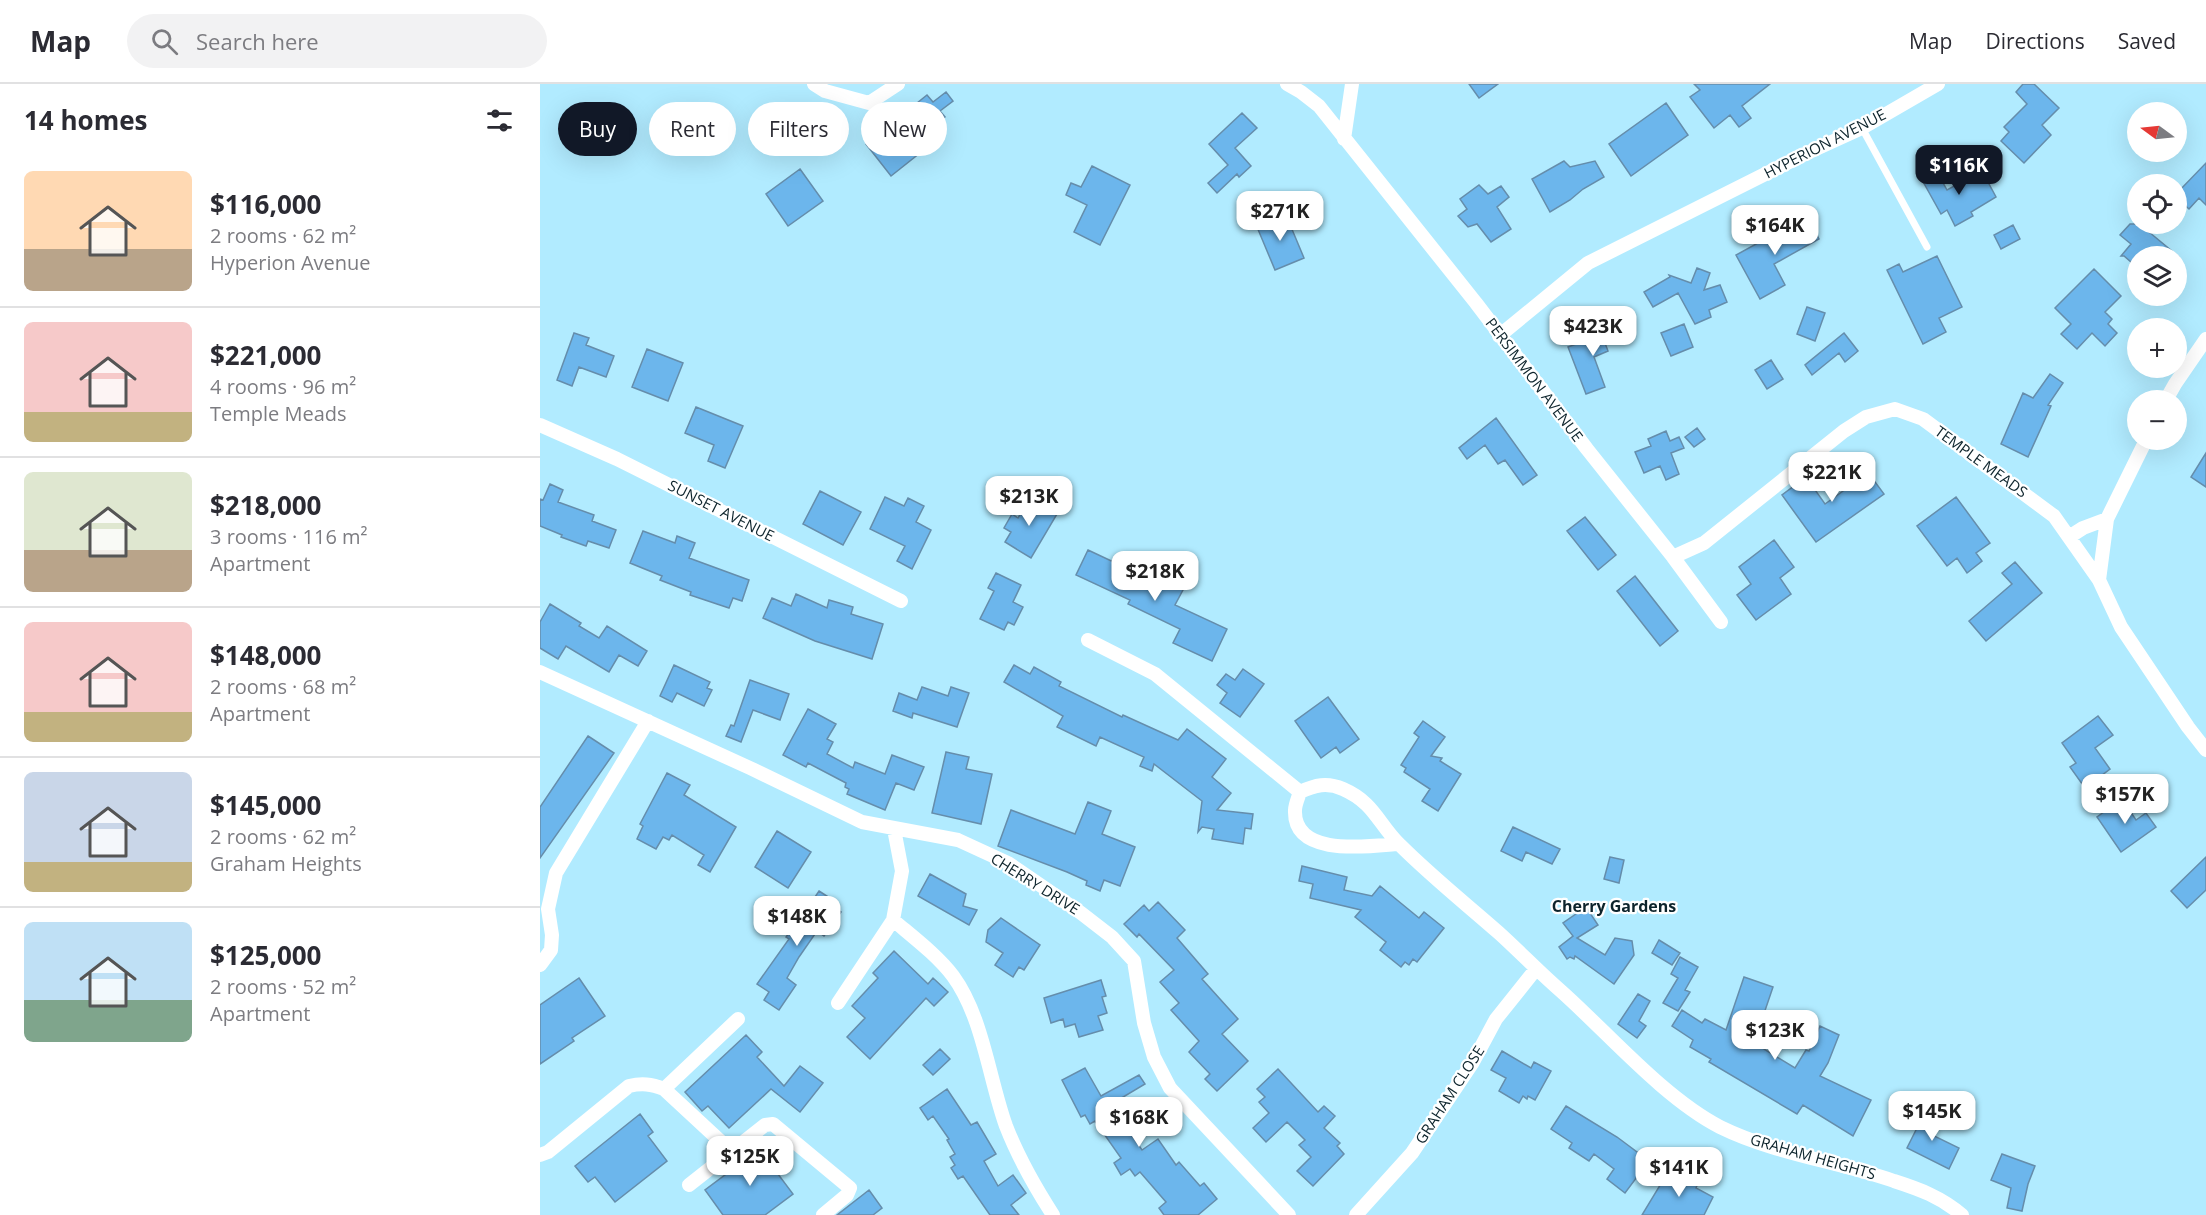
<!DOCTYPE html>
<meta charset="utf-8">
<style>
body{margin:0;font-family:"Open Sans",sans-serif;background:#f2f2f3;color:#2b2b33;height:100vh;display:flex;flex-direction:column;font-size:22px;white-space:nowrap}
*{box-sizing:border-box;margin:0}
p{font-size:20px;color:#7c7c81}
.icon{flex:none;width:33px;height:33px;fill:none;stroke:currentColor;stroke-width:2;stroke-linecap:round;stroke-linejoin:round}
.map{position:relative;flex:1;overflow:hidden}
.sheet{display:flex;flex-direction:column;background:#fff;width:540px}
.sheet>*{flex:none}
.banner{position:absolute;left:18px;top:18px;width:570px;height:54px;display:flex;gap:12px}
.needle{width:39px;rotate:285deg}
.controls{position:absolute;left:1587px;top:18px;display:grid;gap:12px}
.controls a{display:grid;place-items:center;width:60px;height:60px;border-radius:50%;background:#fff;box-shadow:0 6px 24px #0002;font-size:30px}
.price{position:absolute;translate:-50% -51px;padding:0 14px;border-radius:12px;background:#fff;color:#222;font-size:20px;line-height:39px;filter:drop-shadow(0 2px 3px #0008)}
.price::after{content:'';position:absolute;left:50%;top:36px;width:18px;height:14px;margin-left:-9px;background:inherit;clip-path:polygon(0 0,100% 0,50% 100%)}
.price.on{background:#111827;color:#fff}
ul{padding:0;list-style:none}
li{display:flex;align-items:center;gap:18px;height:150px;padding:0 24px}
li+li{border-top:2px solid #e1e1e2}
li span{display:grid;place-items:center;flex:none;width:168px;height:120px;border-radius:9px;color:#555}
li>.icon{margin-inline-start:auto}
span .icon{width:72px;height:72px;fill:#fffc;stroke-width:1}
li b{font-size:26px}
h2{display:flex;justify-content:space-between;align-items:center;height:72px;padding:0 24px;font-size:26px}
.chip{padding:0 21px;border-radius:27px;background:#fff;box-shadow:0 6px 24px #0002;font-size:21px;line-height:54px}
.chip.on{background:#111827;color:#fff}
header{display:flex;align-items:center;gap:36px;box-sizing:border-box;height:84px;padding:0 30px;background:#fff;border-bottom:2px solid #e1e1e2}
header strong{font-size:28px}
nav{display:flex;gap:33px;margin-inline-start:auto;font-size:21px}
.search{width:420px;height:54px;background:#f2f2f3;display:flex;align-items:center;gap:15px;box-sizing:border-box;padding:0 21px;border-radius:33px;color:#7c7c81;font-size:22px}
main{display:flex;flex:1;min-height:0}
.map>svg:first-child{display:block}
.building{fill:#6cb6ec;stroke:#658dab;stroke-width:1.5}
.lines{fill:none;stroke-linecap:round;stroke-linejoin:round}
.lane{stroke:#fff;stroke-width:7}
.street{stroke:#fff;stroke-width:14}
.labels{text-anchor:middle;stroke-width:4.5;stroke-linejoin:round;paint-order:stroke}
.street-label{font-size:15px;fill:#0d242c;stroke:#fff}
.neighbourhood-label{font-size:16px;font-weight:bold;fill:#0d242c;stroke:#fff}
</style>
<header>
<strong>Map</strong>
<div class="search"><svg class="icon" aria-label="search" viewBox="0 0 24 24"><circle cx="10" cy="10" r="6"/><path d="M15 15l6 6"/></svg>Search here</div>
<nav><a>Map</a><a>Directions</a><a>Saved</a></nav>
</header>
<main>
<section class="sheet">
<h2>14 homes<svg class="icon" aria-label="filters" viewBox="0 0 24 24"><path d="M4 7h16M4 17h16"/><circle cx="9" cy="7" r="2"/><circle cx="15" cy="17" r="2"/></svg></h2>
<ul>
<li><span style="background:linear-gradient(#ffd9b3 65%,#b9a48a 0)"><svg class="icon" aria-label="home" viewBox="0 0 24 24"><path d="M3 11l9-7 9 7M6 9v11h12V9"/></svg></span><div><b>$116,000</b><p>2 rooms · 62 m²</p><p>Hyperion Avenue</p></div></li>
<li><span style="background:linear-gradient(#f6c9c9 75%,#c2b280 0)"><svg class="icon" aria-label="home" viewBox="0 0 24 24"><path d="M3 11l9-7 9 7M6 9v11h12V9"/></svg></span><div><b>$221,000</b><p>4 rooms · 96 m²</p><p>Temple Meads</p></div></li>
<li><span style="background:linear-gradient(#dfe7d0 65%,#b9a48a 0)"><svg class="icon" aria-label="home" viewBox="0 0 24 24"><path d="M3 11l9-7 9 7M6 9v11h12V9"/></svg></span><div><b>$218,000</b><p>3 rooms · 116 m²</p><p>Apartment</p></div></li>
<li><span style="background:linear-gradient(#f6c9c9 75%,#c2b280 0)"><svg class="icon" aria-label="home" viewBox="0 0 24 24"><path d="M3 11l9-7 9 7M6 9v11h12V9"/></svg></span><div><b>$148,000</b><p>2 rooms · 68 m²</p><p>Apartment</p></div></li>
<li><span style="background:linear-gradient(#c9d6e8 75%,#c2b280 0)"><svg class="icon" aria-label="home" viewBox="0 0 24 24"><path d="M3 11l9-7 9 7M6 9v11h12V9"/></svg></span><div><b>$145,000</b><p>2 rooms · 62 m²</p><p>Graham Heights</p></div></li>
<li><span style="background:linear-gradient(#bfe0f5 65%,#7fa58c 0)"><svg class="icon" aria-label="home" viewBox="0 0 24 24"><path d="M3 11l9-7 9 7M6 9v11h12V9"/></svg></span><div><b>$125,000</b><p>2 rooms · 52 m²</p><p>Apartment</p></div></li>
</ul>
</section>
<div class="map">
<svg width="1666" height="1131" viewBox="0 0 1666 1131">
<rect width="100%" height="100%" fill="#b1ebff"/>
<!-- building -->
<path class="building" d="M 929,0 L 958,0 L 939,14 Z
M 1154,0 L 1230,0 L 1202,22 L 1211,34 L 1199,43 L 1190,31 L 1174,44 L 1150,13 L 1160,6 Z
M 1483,0 L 1494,0 L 1519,24 L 1502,41 L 1511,51 L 1484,79 L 1461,57 L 1469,48 L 1464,43 L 1487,20 L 1476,8 Z
M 406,8 L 413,17 L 400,27 L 405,33 L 393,43 L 400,53 L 351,92 L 326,60 L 387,11 L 393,18 Z
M 1126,19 L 1148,51 L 1091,92 L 1069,60 Z
M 702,29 L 717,44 L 695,64 L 711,82 L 699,93 L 697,90 L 677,109 L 668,99 L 688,81 L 669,60 Z
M 1024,77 L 1030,83 L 1055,77 L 1064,93 L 1043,105 L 1030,116 L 1010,128 L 992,95 Z
M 1666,79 L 1666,121 L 1659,114 L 1649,125 L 1637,114 L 1637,109 Z
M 552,82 L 590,101 L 560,161 L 534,148 L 547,121 L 526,111 L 531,99 L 541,103 Z
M 260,85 L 283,117 L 248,142 L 226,110 Z
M 1396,86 L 1407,106 L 1442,87 L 1456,113 L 1431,128 L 1433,132 L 1415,142 L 1407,126 L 1401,130 L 1381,94 Z
M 939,101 L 948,110 L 961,102 L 969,113 L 957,123 L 971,145 L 951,158 L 937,140 L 928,143 L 918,132 L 927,125 L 920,115 Z
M 746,131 L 764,174 L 735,186 L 717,143 Z
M 1267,132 L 1279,155 L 1234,180 L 1245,201 L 1220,215 L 1196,171 Z
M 1590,140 L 1616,140 L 1609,148 L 1638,172 L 1598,172 L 1598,184 L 1584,172 L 1581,172 L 1591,160 L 1580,151 Z
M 1473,141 L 1480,155 L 1461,165 L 1454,151 Z
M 1397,172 L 1422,223 L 1399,234 L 1406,248 L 1383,260 L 1347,186 L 1359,180 L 1363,188 Z
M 1157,184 L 1170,189 L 1164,206 L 1180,201 L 1187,218 L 1169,226 L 1171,233 L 1155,240 L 1138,209 L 1113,223 L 1104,208 L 1130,193 L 1129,191 L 1151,199 Z
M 1554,185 L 1581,212 L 1565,228 L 1572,235 L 1568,240 L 1577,249 L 1565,262 L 1552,249 L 1537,265 L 1521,250 L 1531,240 L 1515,224 Z
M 1267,223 L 1285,229 L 1275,257 L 1257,250 Z
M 1078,239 L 1083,252 L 1065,259 L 1068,267 L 1054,273 L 1065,303 L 1046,310 L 1028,263 L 1058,252 L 1056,248 Z
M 1144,240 L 1153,263 L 1131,272 L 1121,249 Z
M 34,249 L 49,254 L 46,261 L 74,272 L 66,293 L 39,283 L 32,302 L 17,296 Z
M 1304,249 L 1318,267 L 1305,278 L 1299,269 L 1272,291 L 1265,281 Z
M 107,265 L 143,279 L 128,317 L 92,303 Z
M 1231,276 L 1243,295 L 1227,305 L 1215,286 Z
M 1510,290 L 1523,299 L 1508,321 L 1511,322 L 1488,373 L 1461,360 L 1483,309 L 1493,314 Z
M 156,323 L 203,342 L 185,384 L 168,377 L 174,361 L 145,349 Z
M 956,334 L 997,391 L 983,401 L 965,376 L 958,380 L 945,361 L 927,375 L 919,364 Z
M 1157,344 L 1165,355 L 1154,363 L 1145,353 Z
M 1126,347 L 1130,357 L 1139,353 L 1144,364 L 1131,369 L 1139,390 L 1126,396 L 1120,382 L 1104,389 L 1095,368 L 1111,362 L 1108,355 Z
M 1666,369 L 1666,403 L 1651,393 Z
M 1321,379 L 1344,410 L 1276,458 L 1242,411 L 1266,393 L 1285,420 L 1314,399 L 1307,389 Z
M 10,400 L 23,406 L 18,418 L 54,431 L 52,437 L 76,446 L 69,464 L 48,457 L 46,462 L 21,453 L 22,451 L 0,442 L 0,415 L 3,416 Z
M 280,407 L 321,428 L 303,461 L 263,440 Z
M 345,413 L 364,422 L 368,414 L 384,422 L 376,438 L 391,446 L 372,485 L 357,477 L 365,462 L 330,445 Z
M 1416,413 L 1450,459 L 1436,469 L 1442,477 L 1427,489 L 1417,474 L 1407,482 L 1377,442 Z
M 490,414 L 517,430 L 491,474 L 465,458 L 471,448 L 464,444 L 472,430 L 478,434 Z
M 1045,433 L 1076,471 L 1058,486 L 1027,447 Z
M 103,447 L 135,459 L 137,452 L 155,459 L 149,474 L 209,496 L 202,517 L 193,514 L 189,524 L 150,511 L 151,508 L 120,496 L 122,492 L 90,479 Z
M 1234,456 L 1254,483 L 1240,494 L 1251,510 L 1216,536 L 1197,511 L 1211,500 L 1199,483 Z
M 548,466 L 599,490 L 602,483 L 644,504 L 635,521 L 687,545 L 672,577 L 633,559 L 640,545 L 588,520 L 590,516 L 536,491 Z
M 1475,478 L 1502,509 L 1446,557 L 1429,537 L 1472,500 L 1462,489 Z
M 456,489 L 481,501 L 473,518 L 483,523 L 474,541 L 468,538 L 464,546 L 440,535 L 454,507 L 448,504 Z
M 1095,492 L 1138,547 L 1120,562 L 1077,507 Z
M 256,510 L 287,524 L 289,516 L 313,523 L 311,530 L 343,540 L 332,575 L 275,557 L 223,534 L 232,514 L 251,522 Z
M 10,520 L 41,539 L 39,542 L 59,554 L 67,542 L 107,567 L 98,582 L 79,571 L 69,588 L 26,562 L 18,575 L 0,564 L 0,538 Z
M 134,581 L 170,598 L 167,604 L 172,606 L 164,622 L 137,609 L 132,618 L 120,612 Z
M 474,581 L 490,590 L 494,583 L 521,598 L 519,602 L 582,633 L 583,631 L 638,656 L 647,645 L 686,675 L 672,693 L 691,709 L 677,726 L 713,730 L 711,745 L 705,744 L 703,760 L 672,755 L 674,745 L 662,743 L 658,748 L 662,717 L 614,680 L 612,687 L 600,682 L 604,673 L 560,653 L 556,662 L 517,643 L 523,632 L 464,598 Z
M 703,585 L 724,600 L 700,633 L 680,619 L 687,609 L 677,601 L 686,590 L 695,596 Z
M 210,596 L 249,610 L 240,636 L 213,626 L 201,658 L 186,652 L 191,641 L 194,642 Z
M 382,603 L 408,612 L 411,603 L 429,609 L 417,643 L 373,629 L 372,634 L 353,627 L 359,609 L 377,616 Z
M 788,613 L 819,655 L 800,669 L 796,663 L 781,674 L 755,637 Z
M 268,625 L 296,640 L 287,655 L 293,658 L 287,670 L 313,684 L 315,678 L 345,690 L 352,671 L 384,683 L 374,706 L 356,699 L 345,726 L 307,710 L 309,705 L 305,703 L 306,699 L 268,679 L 266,683 L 243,671 Z
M 1558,632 L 1573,651 L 1555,664 L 1570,685 L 1545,704 L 1530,683 L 1536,679 L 1522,659 Z
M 883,637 L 905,653 L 891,672 L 902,674 L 900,677 L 921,690 L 898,727 L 882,717 L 890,705 L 864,688 L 866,684 L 861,681 L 879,653 L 874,649 Z
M 48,652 L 74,669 L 0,774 L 0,723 Z
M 406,668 L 429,673 L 426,685 L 452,690 L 441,740 L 392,729 Z
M 127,689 L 150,701 L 144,711 L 196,743 L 170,788 L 158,781 L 164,771 L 132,751 L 129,756 L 123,753 L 116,765 L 97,755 L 103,742 L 100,740 Z
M 1582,715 L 1596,736 L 1606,729 L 1616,743 L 1581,768 L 1557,733 Z
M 548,718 L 571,727 L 562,750 L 595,763 L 580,802 L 564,796 L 560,807 L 546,801 L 547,797 L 527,788 L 458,762 L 471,726 L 535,750 Z
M 973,743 L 1020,765 L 1012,780 L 986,768 L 982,777 L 961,767 Z
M 237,747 L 271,768 L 248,804 L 215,783 Z
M 1070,773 L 1084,776 L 1079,799 L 1064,795 Z
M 1666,773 L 1666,806 L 1647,824 L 1631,807 Z
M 762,782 L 807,793 L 804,806 L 832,812 L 840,802 L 879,834 L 884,828 L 904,844 L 877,878 L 873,875 L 869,881 L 865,878 L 861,883 L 840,866 L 846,858 L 815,833 L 821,826 L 770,814 L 773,800 L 759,797 Z
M 390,790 L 426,810 L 423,822 L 437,826 L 429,841 L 378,812 Z
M 279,807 L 296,818 L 293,823 L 301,828 L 284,852 L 277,847 L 259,873 L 247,894 L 256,901 L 239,926 L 224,916 L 229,908 L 217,900 L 249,855 L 246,853 L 258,837 L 254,834 L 264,819 L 269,822 Z
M 618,818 L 645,846 L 637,854 L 668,890 L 662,895 L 698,935 L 682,950 L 708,977 L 677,1007 L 665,995 L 670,990 L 649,968 L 659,957 L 631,926 L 639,919 L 620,898 L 634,886 L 599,850 L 597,853 L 584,840 L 604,821 L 609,827 Z
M 1046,823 L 1058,841 L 1037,854 L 1065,871 L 1075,854 L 1092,857 L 1094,871 L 1074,900 L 1035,872 L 1034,875 L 1030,873 L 1027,875 L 1019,863 L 1033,852 L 1023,839 Z
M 461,834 L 500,861 L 484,886 L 479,883 L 473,893 L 455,881 L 463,869 L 446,858 L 448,846 Z
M 1119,856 L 1140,869 L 1132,881 L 1112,869 Z
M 354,867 L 388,900 L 393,894 L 408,908 L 394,922 L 386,914 L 330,975 L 307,953 L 325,934 L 312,922 L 338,894 L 333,889 Z
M 1140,873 L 1158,883 L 1145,906 L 1150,908 L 1138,927 L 1123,919 L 1138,894 L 1131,890 Z
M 1204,893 L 1233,903 L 1214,959 L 1255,984 L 1266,966 L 1269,967 L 1280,942 L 1299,951 L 1288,979 L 1280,992 L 1331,1016 L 1313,1052 L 1263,1021 L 1257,1030 L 1169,978 L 1171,975 L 1150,963 L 1153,956 L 1132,942 L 1142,926 L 1162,939 L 1165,935 L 1186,946 Z
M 39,894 L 65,932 L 32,954 L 34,957 L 0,980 L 0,921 Z
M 561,896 L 566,912 L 562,913 L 567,929 L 558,932 L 563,946 L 539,953 L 535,940 L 525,943 L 523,935 L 511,939 L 504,914 Z
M 1098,910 L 1110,917 L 1099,937 L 1106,942 L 1097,954 L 1078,940 Z
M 206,951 L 222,968 L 217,973 L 244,1002 L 260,982 L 283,999 L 260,1028 L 231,1005 L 189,1044 L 168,1022 L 162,1027 L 145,1008 Z
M 400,965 L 410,975 L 393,991 L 383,981 Z
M 962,967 L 991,984 L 994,978 L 1011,987 L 995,1016 L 988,1012 L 987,1015 L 983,1012 L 979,1019 L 959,1007 L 966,994 L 951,986 Z
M 545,984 L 561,1012 L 599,991 L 605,1000 L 568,1022 L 581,1044 L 585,1041 L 602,1066 L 618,1055 L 636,1081 L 639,1078 L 660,1102 L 664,1099 L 677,1115 L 658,1131 L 624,1131 L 619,1124 L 626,1118 L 600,1088 L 595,1092 L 590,1085 L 581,1091 L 574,1079 L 581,1074 L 555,1037 L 550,1040 L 545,1031 L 541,1033 L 522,996 Z
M 738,985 L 778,1028 L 784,1022 L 795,1032 L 784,1044 L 800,1059 L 797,1062 L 804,1070 L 773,1102 L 757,1087 L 771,1073 L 759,1061 L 765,1056 L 747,1038 L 726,1058 L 713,1044 L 729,1029 L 719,1018 L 725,1013 L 717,1005 Z
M 407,1005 L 431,1041 L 437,1038 L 456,1070 L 444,1077 L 458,1102 L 473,1091 L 486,1109 L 471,1121 L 479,1131 L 450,1131 L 423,1092 L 418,1095 L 411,1084 L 415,1081 L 410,1073 L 415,1070 L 407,1056 L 409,1055 L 393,1032 L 388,1036 L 380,1024 Z
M 1026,1022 L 1077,1053 L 1109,1077 L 1085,1109 L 1067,1095 L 1074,1085 L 1054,1070 L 1049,1077 L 1029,1064 L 1032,1059 L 1011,1045 Z
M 1387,1024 L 1399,1030 L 1390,1050 L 1419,1064 L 1409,1085 L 1367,1064 Z
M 100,1030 L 113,1048 L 108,1052 L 127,1077 L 75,1118 L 55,1093 L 48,1098 L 35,1082 Z
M 225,1061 L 235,1073 L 229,1078 L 253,1110 L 225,1131 L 183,1131 L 165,1106 Z
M 1462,1070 L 1495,1082 L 1488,1100 L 1482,1127 L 1467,1124 L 1471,1104 L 1451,1096 Z
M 1128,1088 L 1142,1096 L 1146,1088 L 1160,1095 L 1156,1104 L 1173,1113 L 1164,1131 L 1102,1131 Z
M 329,1106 L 342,1124 L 333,1131 L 297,1131 Z"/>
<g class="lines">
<!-- lane -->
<path class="lane" d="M 1322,44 L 1387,163"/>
<!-- street -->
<path class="street" d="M 274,0 L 285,7 L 329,19 L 358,0
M 747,0 L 761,8 L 779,22 L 936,219 L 1047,365 L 1133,473 L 1181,538
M 804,55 L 812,0
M 959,252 L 1048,179 L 1265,70 L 1322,44 L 1398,0
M 1626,316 L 1635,300 L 1666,255
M 0,341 L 77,375 L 361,517
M 1529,453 L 1543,444 L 1567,435
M 1133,473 L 1164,459 L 1304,347 L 1326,333 L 1355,325 L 1383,335 L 1514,432 L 1559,496 L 1581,543 L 1648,643 L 1666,666
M 1559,496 L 1567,435 L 1606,356
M 548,556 L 615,590 L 760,708
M 0,588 L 210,684 L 322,738 L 418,756 L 468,779 L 541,829 L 572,853 L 594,877 L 604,939 L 614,973 L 630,1004 L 749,1131
M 858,760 C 830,762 753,774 755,726 C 755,721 758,714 760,708 C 775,701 787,698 803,705 C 835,719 838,740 860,761 C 891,792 926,820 959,849 C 980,868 1000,889 1022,908 C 1069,950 1124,1014 1180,1043 C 1235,1070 1296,1077 1354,1097 C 1379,1105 1401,1113 1422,1131
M 353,836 C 373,853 397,871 413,892 C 443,933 449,995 466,1042 C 478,1073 495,1103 513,1131
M 0,881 L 11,866 L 12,851 L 8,825 L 16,789 L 108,637
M 298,919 L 353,836 L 362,787 L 354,745
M 124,1005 L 198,935
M 0,1071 L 8,1068 L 89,1002 C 102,999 111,1000 124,1005 L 192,1068
M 149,1101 L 225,1041 L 233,1040 L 310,1104 L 307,1111 L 283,1131
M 816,1131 L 872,1069 L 933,978 L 956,935 L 996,885"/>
</g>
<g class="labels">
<!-- street labels -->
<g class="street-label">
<text transform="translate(1285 60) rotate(-27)" y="5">HYPERION AVENUE</text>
<text transform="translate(994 296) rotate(53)" y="5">PERSIMMON AVENUE</text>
<text transform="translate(1441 378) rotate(36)" y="5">TEMPLE MEADS</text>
<text transform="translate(181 427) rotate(27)" y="5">SUNSET AVENUE</text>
<text transform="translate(495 800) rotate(32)" y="5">CHERRY DRIVE</text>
<text transform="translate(910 1011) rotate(-57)" y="5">GRAHAM CLOSE</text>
<text transform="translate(1273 1073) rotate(16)" y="5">GRAHAM HEIGHTS</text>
</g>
<!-- neighbourhood labels -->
<g class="neighbourhood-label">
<text x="1074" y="828">Cherry Gardens</text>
</g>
</g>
</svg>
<div class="controls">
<a><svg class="needle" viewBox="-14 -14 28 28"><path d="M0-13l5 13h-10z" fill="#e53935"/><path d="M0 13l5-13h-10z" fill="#7c7c81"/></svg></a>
<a><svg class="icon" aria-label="locate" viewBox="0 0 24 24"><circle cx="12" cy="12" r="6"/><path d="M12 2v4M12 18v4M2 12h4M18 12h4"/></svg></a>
<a><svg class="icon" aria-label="layers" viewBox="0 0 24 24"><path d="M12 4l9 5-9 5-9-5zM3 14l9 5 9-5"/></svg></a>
<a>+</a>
<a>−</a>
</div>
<b class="price on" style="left:1419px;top:112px">$116K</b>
<b class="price" style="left:740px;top:158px">$271K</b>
<b class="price" style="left:1235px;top:172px">$164K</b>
<b class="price" style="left:1053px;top:273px">$423K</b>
<b class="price" style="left:1292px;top:419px">$221K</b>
<b class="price" style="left:489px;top:443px">$213K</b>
<b class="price" style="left:615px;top:518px">$218K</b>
<b class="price" style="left:1585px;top:741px">$157K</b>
<b class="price" style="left:257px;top:863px">$148K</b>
<b class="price" style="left:1235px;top:977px">$123K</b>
<b class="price" style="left:1392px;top:1058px">$145K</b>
<b class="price" style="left:599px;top:1064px">$168K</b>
<b class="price" style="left:210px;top:1103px">$125K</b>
<b class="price" style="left:1139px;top:1114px">$141K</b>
<div class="banner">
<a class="chip on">Buy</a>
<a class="chip">Rent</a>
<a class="chip">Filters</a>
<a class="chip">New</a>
</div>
</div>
</main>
